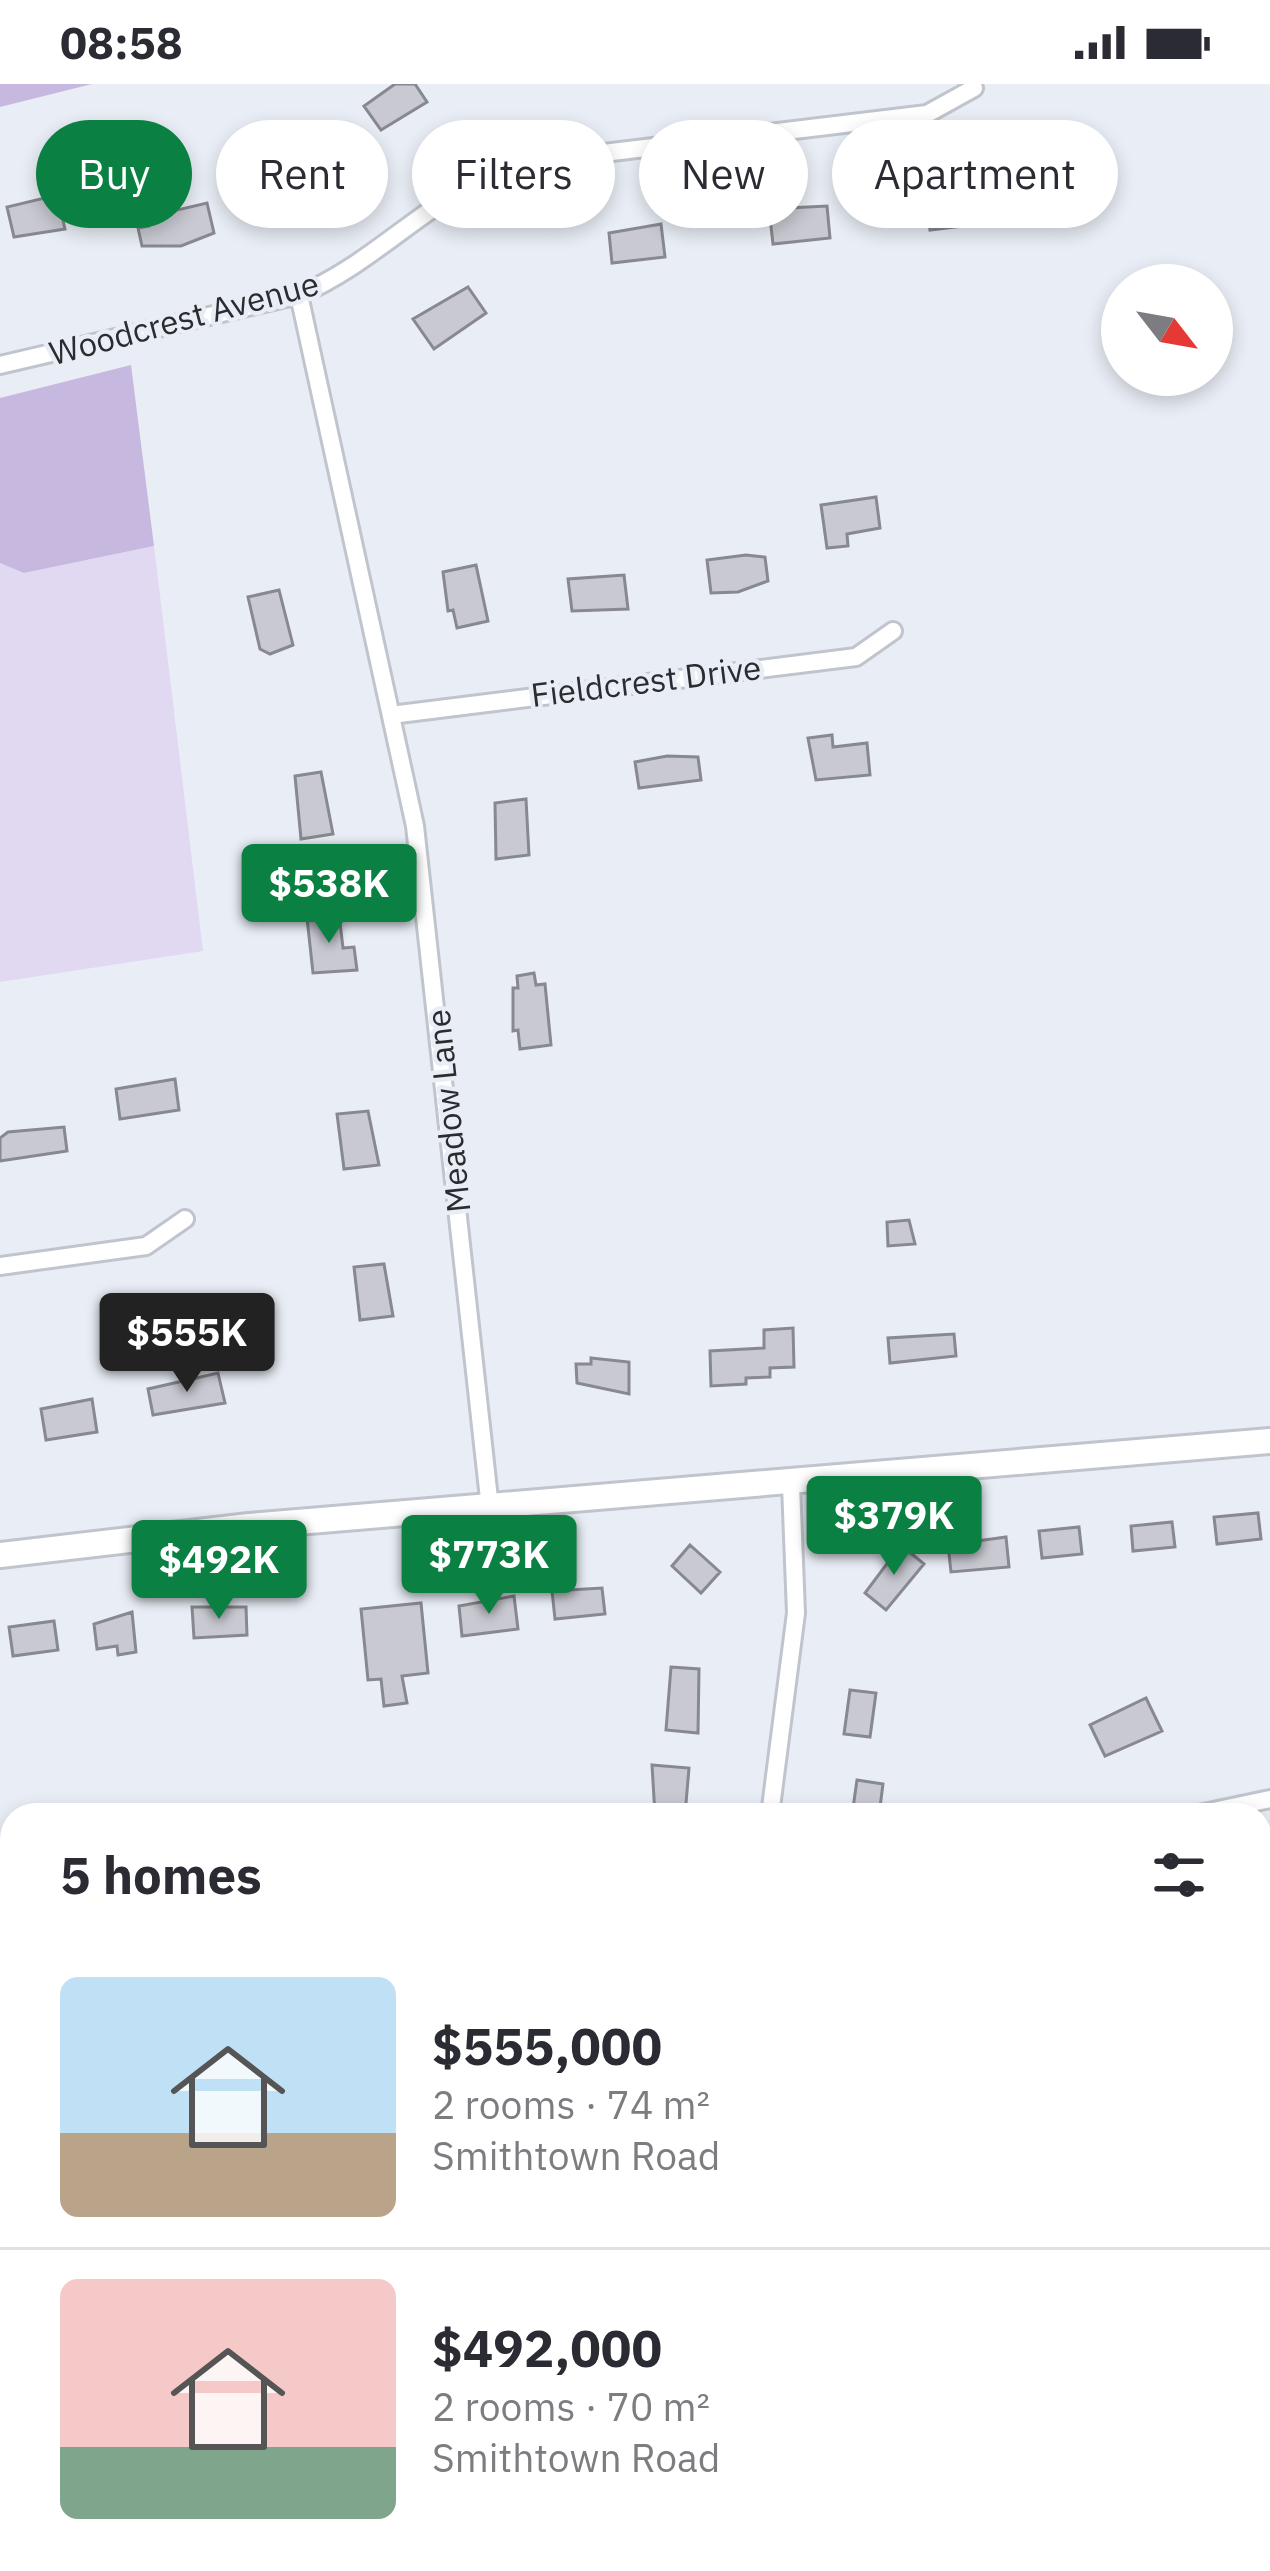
<!DOCTYPE html>
<meta charset="utf-8">
<style>
body{margin:0;font-family:"IBM Plex Sans",sans-serif;background:#f7f7f7;color:#2b2b33;height:100vh;display:flex;flex-direction:column;font-size:45px;white-space:nowrap}
*{box-sizing:border-box;margin:0}
p{font-size:39px;color:#7c7c81}
.icon{flex:none;width:66px;height:66px;fill:none;stroke:currentColor;stroke-width:2;stroke-linecap:round;stroke-linejoin:round}
.map{position:relative;flex:1;overflow:hidden}
.panel{position:absolute;left:0px;top:1719px;width:1272px;height:768px;display:flex;flex-direction:column;background:#fff;border-radius:36px 36px 0 0;box-shadow:0 6px 18px #0003}
.panel>*{flex:none}
.banner{position:absolute;left:36px;top:36px;width:1200px;height:108px;display:flex;gap:24px}
.needle{width:78px;rotate:121deg}
.controls{position:absolute;left:1101px;top:180px;display:grid;gap:24px}
.controls a{display:grid;place-items:center;width:132px;height:132px;border-radius:50%;background:#fff;box-shadow:0 6px 18px #0003;font-size:60px}
.price{position:absolute;translate:-50% -102px;padding:0 27px;border-radius:12px;background:#0b8043;color:#fff;font-size:39px;line-height:78px;filter:drop-shadow(0 3px 6px #0008)}
.price::after{content:'';position:absolute;left:50%;top:72px;width:36px;height:27px;margin-left:-18px;background:inherit;clip-path:polygon(0 0,100% 0,50% 100%)}
.price.active{background:#222;color:#fff}
ul{padding:0;list-style:none}
li{display:flex;align-items:center;gap:36px;height:300px;padding:0 60px}
li+li{border-top:3px solid #e1e1e2}
li span{display:grid;place-items:center;flex:none;width:336px;height:240px;border-radius:18px;color:#555}
li>.icon{margin-inline-start:auto}
span .icon{width:144px;height:144px;fill:#fffc;stroke-width:1}
li b{font-size:51px}
h2{display:flex;justify-content:space-between;align-items:center;height:144px;padding:0 60px;font-size:51px}
.pill{padding:0 42px;border-radius:54px;background:#fff;box-shadow:0 6px 18px #0003;font-size:42px;line-height:108px}
.pill.active{background:#0b8043;color:#fff}
.status{display:flex;justify-content:space-between;align-items:center;height:84px;padding:0 60px;background:#fff;direction:ltr}
.status svg{height:33px;fill:currentColor}
.map>svg:first-child{display:block}
.green{fill:#e1d8f1}
.forest{fill:#c6b8de}
.lines{fill:none;stroke-linecap:round;stroke-linejoin:round}
.stream{stroke:#9acbda;stroke-width:6}
.building{fill:#c8c9d1;stroke:#878890;stroke-width:3}
.street-casing{stroke:#c0c5cd;stroke-width:22}
.secondary-casing{stroke:#c0c5cd;stroke-width:30}
.street{stroke:#fff;stroke-width:16}
.secondary{stroke:#fff;stroke-width:24}
.labels{text-anchor:middle;stroke-width:9;stroke-linejoin:round;paint-order:stroke}
.street-label{font-size:33px;fill:#2a2c2f;stroke:#e9eef6}
</style>
<div class="status"><b>08:58</b><svg viewBox="0 0 49 12"><path d="M0 12V9h3v3zM5 12V6h3v6zM10 12V3h3v9zM15 12V0h3v12zM26 1h20v11H26zM47 4h2v5h-2z"/></svg></div>
<div class="map">
<svg width="1270" height="2487" viewBox="0 0 1270 2487">
<rect width="100%" height="100%" fill="#e9eef6"/>
<!-- green -->
<path class="green" d="M 154,462 L 203,867 L 0,898 L 0,479 L 25,489 Z"/>
<!-- forest -->
<path class="forest" d="M 0,0 L 92,0 L 0,23 Z
M 131,281 L 154,462 L 24,489 L 0,479 L 0,314 Z
M 1260,1941 L 1270,1942 L 1270,2487 L 1212,2487 L 1221,2475 L 1260,2475 L 1260,2424 L 1267,2415 L 1260,2342 Z
M 588,2475 L 963,2475 L 963,2487 L 585,2487 Z
M 1012,2475 L 1139,2475 L 1146,2487 L 1011,2487 Z"/>
<g class="lines">
<!-- stream -->
<path class="stream" d="M 406,2487 L 407,2475"/>
</g>
<!-- building -->
<path class="building" d="M 395,0 L 415,0 L 427,18 L 381,46 L 364,22 Z
M 331,65 L 345,85 L 301,122 L 281,95 Z
M 984,108 L 988,139 L 930,146 L 926,113 Z
M 57,111 L 65,145 L 14,153 L 7,123 Z
M 207,119 L 214,149 L 181,162 L 142,162 L 138,144 L 149,142 L 147,133 Z
M 827,122 L 830,154 L 773,160 L 769,125 Z
M 661,140 L 665,173 L 612,179 L 609,149 Z
M 468,203 L 486,229 L 434,265 L 413,235 Z
M 876,413 L 880,444 L 847,450 L 848,462 L 827,464 L 821,421 Z
M 746,471 L 765,473 L 768,497 L 738,508 L 711,509 L 707,476 Z
M 476,481 L 488,537 L 457,544 L 453,526 L 448,527 L 443,488 Z
M 624,491 L 628,525 L 572,527 L 568,495 Z
M 279,506 L 293,561 L 270,570 L 260,565 L 248,513 Z
M 832,651 L 833,663 L 867,659 L 870,691 L 816,696 L 808,654 Z
M 667,672 L 698,673 L 701,696 L 639,704 L 635,678 Z
M 321,688 L 333,750 L 301,755 L 295,692 Z
M 526,715 L 529,771 L 496,775 L 495,719 Z
M 339,830 L 343,864 L 354,863 L 357,886 L 313,889 L 307,834 Z
M 534,889 L 536,901 L 545,900 L 551,961 L 520,965 L 518,946 L 513,947 L 513,904 L 518,904 L 517,892 Z
M 175,995 L 179,1026 L 120,1035 L 116,1005 Z
M 368,1027 L 379,1081 L 344,1085 L 337,1030 Z
M 64,1043 L 67,1067 L 0,1077 L 0,1054 L 8,1048 Z
M 909,1136 L 915,1160 L 888,1162 L 887,1138 Z
M 384,1180 L 393,1232 L 360,1236 L 354,1183 Z
M 793,1244 L 794,1283 L 770,1284 L 770,1293 L 746,1294 L 746,1300 L 711,1302 L 710,1267 L 764,1264 L 764,1246 Z
M 954,1250 L 956,1272 L 890,1279 L 888,1254 Z
M 591,1274 L 629,1278 L 629,1310 L 577,1299 L 576,1280 L 591,1280 Z
M 218,1289 L 225,1319 L 153,1331 L 148,1305 Z
M 92,1315 L 97,1348 L 46,1356 L 41,1325 Z
M 1258,1429 L 1261,1455 L 1217,1460 L 1214,1433 Z
M 1172,1438 L 1175,1463 L 1133,1467 L 1131,1442 Z
M 1079,1443 L 1082,1470 L 1042,1474 L 1039,1447 Z
M 1006,1453 L 1009,1483 L 951,1488 L 948,1461 Z
M 690,1461 L 720,1488 L 701,1509 L 672,1482 Z
M 901,1461 L 924,1480 L 886,1526 L 865,1509 Z
M 602,1504 L 605,1530 L 555,1535 L 552,1507 Z
M 514,1512 L 518,1545 L 462,1552 L 459,1522 Z
M 421,1519 L 428,1589 L 402,1592 L 407,1619 L 384,1622 L 381,1595 L 368,1596 L 361,1525 Z
M 192,1523 L 246,1523 L 247,1551 L 194,1554 Z
M 132,1528 L 136,1568 L 118,1571 L 117,1562 L 97,1565 L 94,1540 Z
M 54,1537 L 58,1566 L 13,1572 L 9,1543 Z
M 671,1583 L 699,1585 L 698,1649 L 666,1646 Z
M 850,1606 L 876,1609 L 870,1653 L 844,1650 Z
M 1146,1614 L 1162,1647 L 1105,1672 L 1090,1641 Z
M 652,1681 L 689,1684 L 685,1731 L 655,1731 Z
M 857,1696 L 883,1700 L 879,1731 L 852,1731 Z"/>
<g class="lines">
<!-- street casing -->
<g class="street-casing">
<path id="street" d="M 299,211 L 415,742 L 490,1424
M 0,281 L 299,211 C 379,178 438,103 521,79 L 927,30 L 974,4
M 391,631 L 856,573 L 893,547
M 0,1182 L 146,1162 L 185,1135
M 770,1731 L 796,1529 L 791,1401
M 1194,1731 L 1270,1715
M 0,2015 L 12,2015
M 0,2363 L 12,2363
M 1155,2475 L 1162,2487"/>
</g>
<!-- secondary casing -->
<g class="secondary-casing">
<path id="secondary" d="M 0,1471 L 249,1442 L 1270,1357"/>
</g>
<!-- street -->
<use href="#street" class="street"/>
<!-- secondary -->
<use href="#secondary" class="secondary"/>
</g>
<g class="labels">
<!-- street labels -->
<g class="street-label">
<text transform="translate(184 234) rotate(-15)" y="12">Woodcrest Avenue</text>
<text transform="translate(646 597) rotate(-7)" y="12">Fieldcrest Drive</text>
<text transform="translate(448 1027) rotate(-96)" y="12">Meadow Lane</text>
</g>
</g>
</svg>
<div class="controls">
<a><svg class="needle" viewBox="-14 -14 28 28"><path d="M0-13l5 13h-10z" fill="#e53935"/><path d="M0 13l5-13h-10z" fill="#7c7c81"/></svg></a>
</div>
<b class="price" style="left:329px;top:862px">$538K</b>
<b class="price active" style="left:187px;top:1311px">$555K</b>
<b class="price" style="left:894px;top:1494px">$379K</b>
<b class="price" style="left:489px;top:1533px">$773K</b>
<b class="price" style="left:219px;top:1538px">$492K</b>
<div class="banner">
<a class="pill active">Buy</a>
<a class="pill">Rent</a>
<a class="pill">Filters</a>
<a class="pill">New</a>
<a class="pill">Apartment</a>
</div>
<section class="panel">
<h2>5 homes<svg class="icon" aria-label="filters" viewBox="0 0 24 24"><path d="M4 7h16M4 17h16"/><circle cx="9" cy="7" r="2"/><circle cx="15" cy="17" r="2"/></svg></h2>
<ul>
<li><span style="background:linear-gradient(#bfe0f5 65%,#b9a48a 0)"><svg class="icon" aria-label="home" viewBox="0 0 24 24"><path d="M3 11l9-7 9 7M6 9v11h12V9"/></svg></span><div><b>$555,000</b><p>2 rooms · 74 m²</p><p>Smithtown Road</p></div></li>
<li><span style="background:linear-gradient(#f6c9c9 70%,#7fa58c 0)"><svg class="icon" aria-label="home" viewBox="0 0 24 24"><path d="M3 11l9-7 9 7M6 9v11h12V9"/></svg></span><div><b>$492,000</b><p>2 rooms · 70 m²</p><p>Smithtown Road</p></div></li>
</ul>
</section>
</div>
